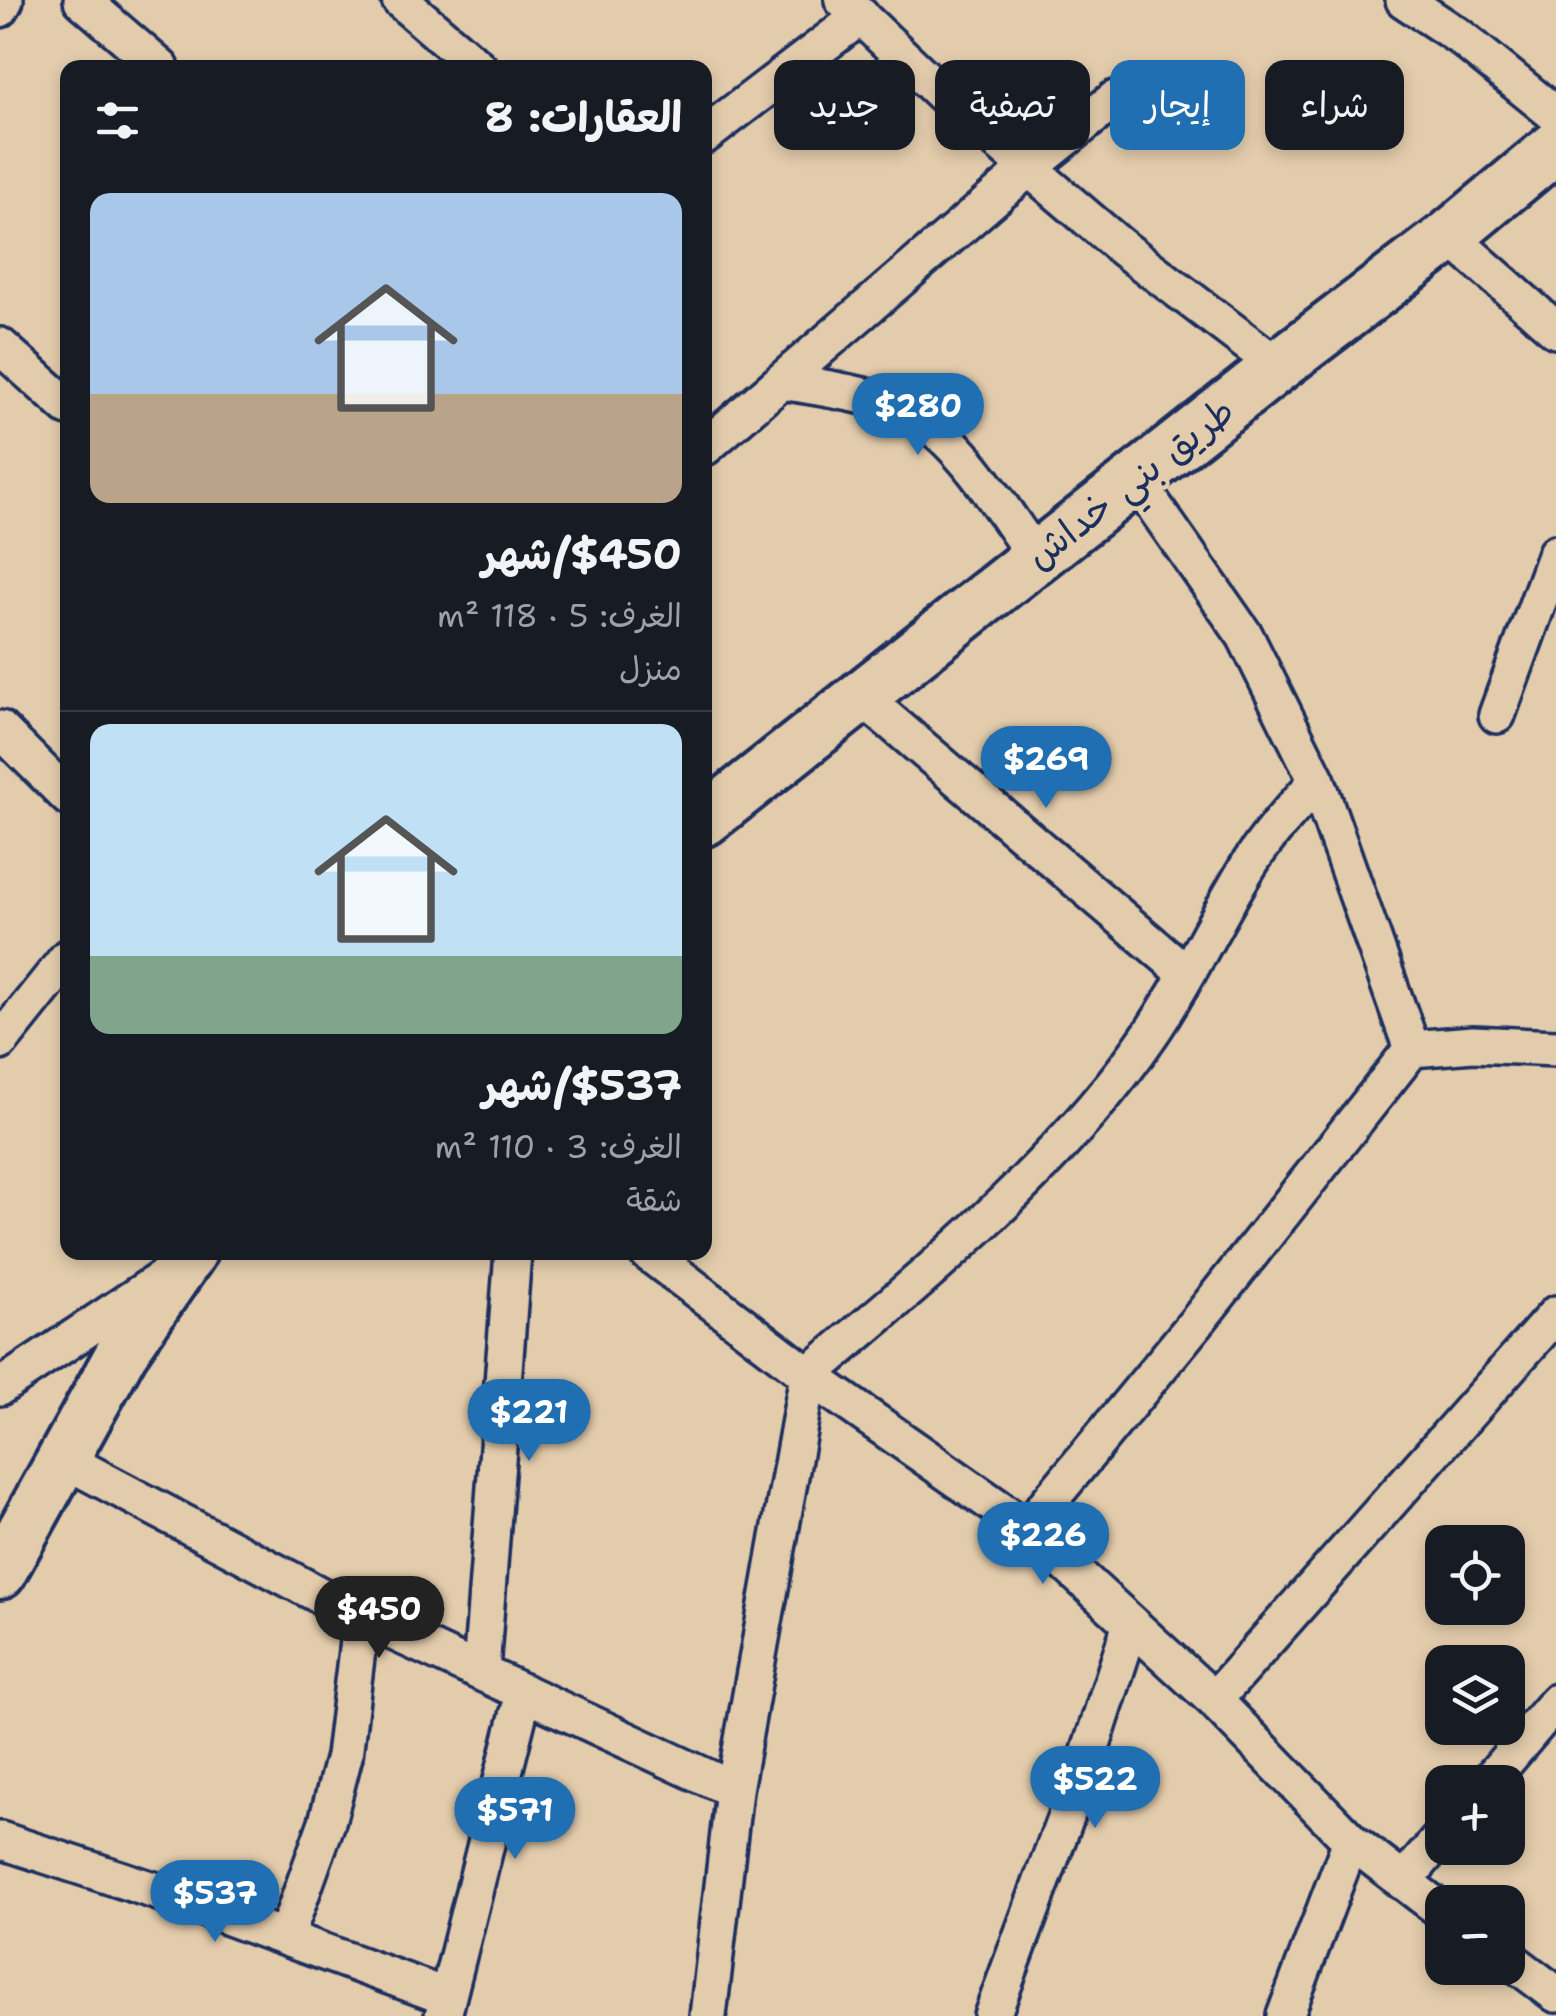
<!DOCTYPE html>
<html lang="ar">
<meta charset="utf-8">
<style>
body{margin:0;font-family:"Shantell Sans","Playpen Sans Arabic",sans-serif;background:#20242c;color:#f1f3f6;direction:rtl;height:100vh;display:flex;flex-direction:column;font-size:38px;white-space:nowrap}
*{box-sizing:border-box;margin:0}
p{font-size:32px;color:#9ea1a6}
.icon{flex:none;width:55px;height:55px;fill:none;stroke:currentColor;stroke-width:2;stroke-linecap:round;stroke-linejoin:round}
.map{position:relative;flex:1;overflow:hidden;direction:ltr}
.panel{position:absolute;left:60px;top:60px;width:652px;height:1200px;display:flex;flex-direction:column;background:#171b24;border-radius:20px;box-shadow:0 5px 15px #0003;direction:rtl}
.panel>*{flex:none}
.banner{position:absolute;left:742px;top:60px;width:662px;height:90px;direction:rtl;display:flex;gap:20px}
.tools{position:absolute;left:1425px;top:1525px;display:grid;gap:20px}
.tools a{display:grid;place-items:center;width:100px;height:100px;border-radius:20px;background:#171b24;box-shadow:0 5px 15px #0003;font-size:50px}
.price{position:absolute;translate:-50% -85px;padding:0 22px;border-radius:35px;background:#1f6fb2;color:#fff;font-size:32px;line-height:65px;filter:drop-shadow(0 2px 5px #0008)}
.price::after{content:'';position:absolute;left:50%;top:60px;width:30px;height:22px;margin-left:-15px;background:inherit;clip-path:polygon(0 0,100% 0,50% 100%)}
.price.selected{background:#222;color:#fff}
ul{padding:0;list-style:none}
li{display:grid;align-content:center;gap:20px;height:530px;padding:0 30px}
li+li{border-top:2px solid #363941}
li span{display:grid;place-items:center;height:310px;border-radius:20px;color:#555}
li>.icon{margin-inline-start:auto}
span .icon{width:180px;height:180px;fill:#fffc;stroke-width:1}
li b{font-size:42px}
h2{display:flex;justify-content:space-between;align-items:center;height:120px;padding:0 30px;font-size:42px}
.tag{padding:0 35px;border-radius:20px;background:#171b24;box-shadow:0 5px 15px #0003;font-size:35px;line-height:90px}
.tag.selected{background:#1f6fb2;color:#fff}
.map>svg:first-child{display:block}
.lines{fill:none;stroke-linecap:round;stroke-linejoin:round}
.minor-casing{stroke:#1b2f5e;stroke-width:42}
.secondary-casing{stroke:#1b2f5e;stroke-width:58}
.minor{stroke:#e3ccac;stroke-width:35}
.secondary{stroke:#e3ccac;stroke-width:50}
.labels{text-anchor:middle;stroke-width:9;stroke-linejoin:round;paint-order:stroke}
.street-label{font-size:38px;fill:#1b2f5e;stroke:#e3ccac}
</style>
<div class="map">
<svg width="1556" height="2016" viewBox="0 0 1556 2016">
<rect width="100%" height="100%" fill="#e3ccac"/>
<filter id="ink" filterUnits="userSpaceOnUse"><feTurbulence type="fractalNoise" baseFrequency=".01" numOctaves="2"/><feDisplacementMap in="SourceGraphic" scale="20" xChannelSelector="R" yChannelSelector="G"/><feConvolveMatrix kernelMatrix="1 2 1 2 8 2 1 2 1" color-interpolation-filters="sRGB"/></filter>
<g filter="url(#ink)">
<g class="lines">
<!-- minor casing -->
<g class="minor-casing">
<path id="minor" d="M 82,0 L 161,68
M 400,0 L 479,68
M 843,0 L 942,94 L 1120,246 L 1278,366
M 1404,0 L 1460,37 L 1556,115
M 0,9 L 5,0
M 705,135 L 861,16
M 1449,236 L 1556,330
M 0,346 L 68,407
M 783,381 C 826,389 879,394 917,416 C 965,445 1003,512 1036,557
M 705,447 L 1029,168 L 1115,99
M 1136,480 L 1245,636 L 1317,781 L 1412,1049
M 862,697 L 1187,974
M 1497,715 L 1556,553
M 0,729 L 68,797
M 0,1042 L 68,957
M 647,1252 L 808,1375 L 1027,1528 L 1214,1700 L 1351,1841 L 1442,1911
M 0,1387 L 166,1276
M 61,1458 L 361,1617 L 734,1790
M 1027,1528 L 1199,1319 L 1412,1049 L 1473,1044 L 1556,1048
M 481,1670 L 513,1252
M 1214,1700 L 1556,1314
M 1488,1782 L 1556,1702
M 0,1840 L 174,1897 L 447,1997
M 1403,1882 L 1442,1836
M 286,1936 L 327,1822 L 344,1756 L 361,1617
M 1508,1958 L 1556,1994
M 443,2016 L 524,1692
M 708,2016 L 734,1790 L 808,1375 C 924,1278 1066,1159 1151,1033 C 1188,979 1215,919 1250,863 C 1269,833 1294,807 1317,781
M 992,2016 L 1088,1757 L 1131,1624
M 1285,2016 L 1351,1841"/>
</g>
<!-- secondary casing -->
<g class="secondary-casing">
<path id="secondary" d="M 705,820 L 1278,366 L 1449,236 L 1556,147
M 0,1573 L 122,1352 L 191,1252"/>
</g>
<!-- minor -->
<use href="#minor" class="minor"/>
<!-- secondary -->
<use href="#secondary" class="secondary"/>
</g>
</g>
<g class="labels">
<!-- street labels -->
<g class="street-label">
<text transform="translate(1130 483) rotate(-38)" y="13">طريق بني خداش</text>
</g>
</g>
</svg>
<div class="tools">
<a><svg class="icon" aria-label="locate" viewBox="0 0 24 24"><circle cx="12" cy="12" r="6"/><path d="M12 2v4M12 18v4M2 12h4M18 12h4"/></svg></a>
<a><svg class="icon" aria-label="layers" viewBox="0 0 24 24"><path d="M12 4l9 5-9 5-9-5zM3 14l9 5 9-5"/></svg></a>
<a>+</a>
<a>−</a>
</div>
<b class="price" style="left:918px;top:458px">$280</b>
<b class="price" style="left:1046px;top:811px">$269</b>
<b class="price" style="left:529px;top:1464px">$221</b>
<b class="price" style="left:1043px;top:1587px">$226</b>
<b class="price selected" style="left:379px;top:1661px">$450</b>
<b class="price" style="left:1095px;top:1831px">$522</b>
<b class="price" style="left:515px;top:1862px">$571</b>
<b class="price" style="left:215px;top:1945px">$537</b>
<div class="banner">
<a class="tag">شراء</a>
<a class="tag selected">إيجار</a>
<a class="tag">تصفية</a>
<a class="tag">جديد</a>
</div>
<section class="panel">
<h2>العقارات: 8<svg class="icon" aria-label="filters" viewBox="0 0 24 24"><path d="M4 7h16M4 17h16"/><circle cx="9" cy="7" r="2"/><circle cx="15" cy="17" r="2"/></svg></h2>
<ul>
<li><span style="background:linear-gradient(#a9c7e8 65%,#b9a48a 0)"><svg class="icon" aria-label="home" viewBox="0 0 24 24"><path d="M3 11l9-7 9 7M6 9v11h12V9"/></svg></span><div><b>$450/شهر</b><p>الغرف: 5 · 118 m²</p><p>منزل</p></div></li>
<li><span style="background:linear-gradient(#bfe0f5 75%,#7fa58c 0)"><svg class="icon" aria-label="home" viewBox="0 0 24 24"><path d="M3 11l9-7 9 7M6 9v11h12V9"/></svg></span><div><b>$537/شهر</b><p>الغرف: 3 · 110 m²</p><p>شقة</p></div></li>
</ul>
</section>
</div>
